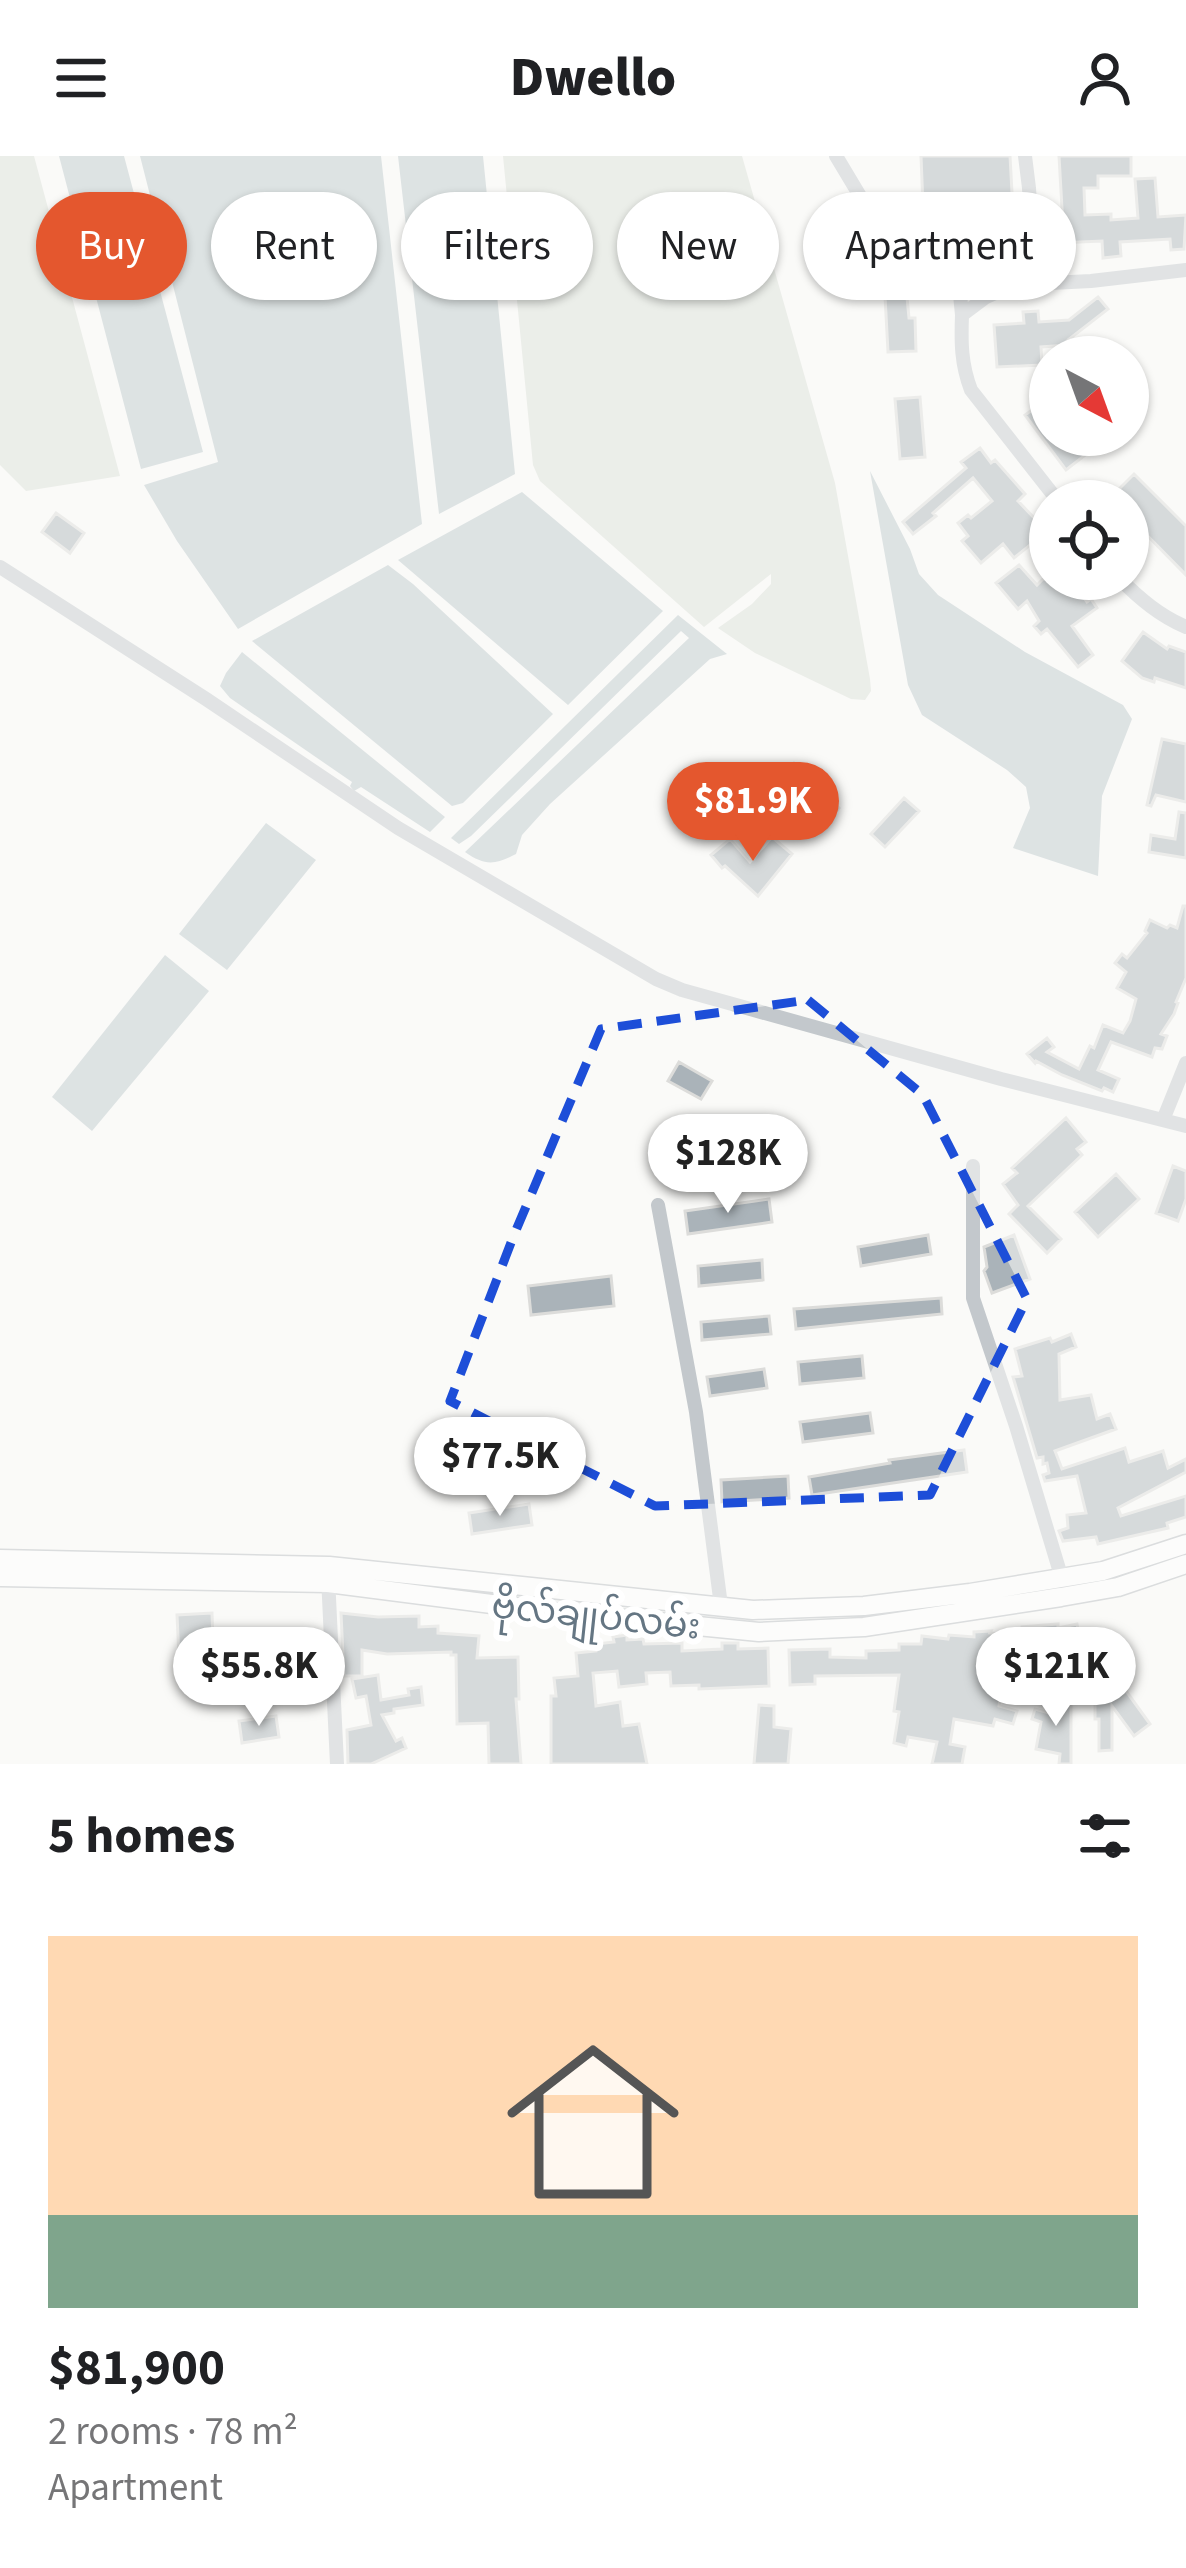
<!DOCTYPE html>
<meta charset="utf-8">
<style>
body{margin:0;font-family:"Source Sans 3","Noto Sans Myanmar",sans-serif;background:#f2f2f2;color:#202124;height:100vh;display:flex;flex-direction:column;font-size:45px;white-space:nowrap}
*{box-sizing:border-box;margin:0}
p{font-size:39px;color:#757577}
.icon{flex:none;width:66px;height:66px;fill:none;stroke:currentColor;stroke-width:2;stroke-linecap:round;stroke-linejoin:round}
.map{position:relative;height:1608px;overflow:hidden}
.details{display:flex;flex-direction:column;background:#fff;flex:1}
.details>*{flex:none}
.banner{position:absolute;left:36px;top:36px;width:1116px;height:108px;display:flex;gap:24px}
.needle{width:78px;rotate:139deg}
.controls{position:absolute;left:1029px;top:180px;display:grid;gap:24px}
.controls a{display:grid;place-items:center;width:120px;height:120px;border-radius:50%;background:#fff;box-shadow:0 3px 9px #0004;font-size:60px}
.price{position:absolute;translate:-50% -102px;padding:0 27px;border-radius:42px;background:#fff;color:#222;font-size:39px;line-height:78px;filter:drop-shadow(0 3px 6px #0008)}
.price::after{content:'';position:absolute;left:50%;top:72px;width:36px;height:27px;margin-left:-18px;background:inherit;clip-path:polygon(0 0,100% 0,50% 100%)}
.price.selected{background:#e4572e;color:#fff}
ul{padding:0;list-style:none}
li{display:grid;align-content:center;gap:24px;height:636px;padding:0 48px}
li+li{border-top:3px solid #e0e0e0}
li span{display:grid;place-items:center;height:372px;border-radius:0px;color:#555}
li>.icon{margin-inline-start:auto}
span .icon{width:216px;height:216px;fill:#fffc;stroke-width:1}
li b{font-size:51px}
h2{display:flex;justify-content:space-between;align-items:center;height:144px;padding:0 48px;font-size:51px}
.pill{padding:0 42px;border-radius:54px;background:#fff;box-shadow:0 3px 9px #0004;font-size:42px;line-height:108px}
.pill.selected{background:#e4572e;color:#fff}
header{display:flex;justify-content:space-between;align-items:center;height:156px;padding:0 48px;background:#fff;font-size:54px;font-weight:800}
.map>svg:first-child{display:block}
.green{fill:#dadfd7}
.water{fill:#bbc7cb}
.building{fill:#aab3b9;stroke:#dcdcda;stroke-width:3}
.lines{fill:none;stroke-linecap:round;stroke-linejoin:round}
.major-casing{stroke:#b5babe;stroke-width:21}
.minor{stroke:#c3c8cc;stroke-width:14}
.major{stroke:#fff;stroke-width:18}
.marked{fill:none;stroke:#1d4ed8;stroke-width:9;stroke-dasharray:24 15;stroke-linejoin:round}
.labels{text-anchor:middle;stroke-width:12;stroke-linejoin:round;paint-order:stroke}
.street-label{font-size:36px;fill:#657683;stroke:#fff}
</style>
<header><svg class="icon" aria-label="menu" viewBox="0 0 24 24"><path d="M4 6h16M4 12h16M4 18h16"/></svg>Dwello<svg class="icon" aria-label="person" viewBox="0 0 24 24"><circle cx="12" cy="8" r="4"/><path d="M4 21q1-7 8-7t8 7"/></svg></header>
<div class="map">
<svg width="1186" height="1608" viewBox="0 0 1186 1608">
<rect width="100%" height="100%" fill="#fafaf8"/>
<!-- green -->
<path class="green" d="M 0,0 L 34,0 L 120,320 L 26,335 L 0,309 Z
M 503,0 L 742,0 L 835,327 L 870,523 L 871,535 L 865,544 L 851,543 L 755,497 L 718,472 L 752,448 L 771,428 L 771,418 L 704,471 L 540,325 L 533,309 Z"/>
<!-- water -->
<path class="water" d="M 59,0 L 124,0 L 203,296 L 141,313 Z
M 140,0 L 381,0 L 422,368 L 238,473 L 177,385 L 144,329 L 218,306 Z
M 398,0 L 483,0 L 515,318 L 439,358 Z
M 870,315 L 910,393 L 919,418 L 938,439 L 1025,496 L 1123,549 L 1132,563 L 1102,640 L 1098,720 L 1013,692 L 1030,652 L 1026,631 L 1007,614 L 922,559 L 908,529 Z
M 522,336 L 663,455 L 568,549 L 398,404 Z
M 388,409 L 413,428 L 553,558 L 463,647 L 452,650 L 252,485 Z
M 678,459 L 727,498 L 710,503 L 550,648 L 522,679 L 516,698 C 495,709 485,710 465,696 L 689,482 L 681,475 L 471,680 L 459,688 L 451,682 Z
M 242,496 L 445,661 L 430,676 L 361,631 L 354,635 L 350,630 L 352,626 L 230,542 L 220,530 L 226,517 Z
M 266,667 L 316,704 L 227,814 L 179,778 Z
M 165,799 L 209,835 L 92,975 L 52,941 Z"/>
<!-- building -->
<path class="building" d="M 921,0 L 1010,0 L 1015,92 L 986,94 L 984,54 L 934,56 L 937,85 L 920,78 L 924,75 Z
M 1059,0 L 1131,0 L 1131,20 L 1098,20 L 1098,32 L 1084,32 L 1085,59 L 1111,58 L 1111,64 L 1138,62 L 1135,23 L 1155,22 L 1158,61 L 1186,59 L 1184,93 L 1171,94 L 1170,83 L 1120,86 L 1121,100 L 1103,102 L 1102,85 L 1058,87 L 1057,70 L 1063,70 Z
M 904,110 L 909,162 L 915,162 L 916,195 L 888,196 L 885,140 L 871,140 L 870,124 L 883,123 L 882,112 Z
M 1098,141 L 1108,153 L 1068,184 L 1068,189 L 1041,191 L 1042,209 L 997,211 L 994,169 L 1024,167 L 1023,156 L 1038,155 L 1039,166 L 1069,164 Z
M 920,241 L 925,301 L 900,303 L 895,243 Z
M 1050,241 L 1050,279 L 1082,279 L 1093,293 L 1066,314 L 1025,259 Z
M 980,292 L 991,307 L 995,304 L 1025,338 L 1018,345 L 1037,365 L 1041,362 L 1050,373 L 1014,402 L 1003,388 L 981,407 L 962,385 L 968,380 L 958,367 L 968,359 L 971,362 L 992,345 L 973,322 L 933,357 L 936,360 L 913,378 L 903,366 L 966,312 L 961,306 Z
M 1134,318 L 1186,370 L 1186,419 L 1128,360 L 1128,345 L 1107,345 Z
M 56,357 L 84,377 L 70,397 L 42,376 Z
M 1019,409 L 1037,429 L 1043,423 L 1070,423 L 1087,446 L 1091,443 L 1097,452 L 1072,470 L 1093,499 L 1078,511 L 1047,473 L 1041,478 L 1034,470 L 1039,465 L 1027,445 L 1018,453 L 996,427 Z
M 1143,476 L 1167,493 L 1169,490 L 1186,496 L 1186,532 L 1155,522 L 1154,526 L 1142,522 L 1122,505 Z
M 1162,583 L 1186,588 L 1186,646 L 1156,639 L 1151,650 L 1147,649 Z
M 794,607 L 839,652 L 825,667 L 780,621 Z
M 904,642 L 919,655 L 885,691 L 871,678 Z
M 1179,656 L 1186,657 L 1186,702 L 1149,696 L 1151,679 L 1175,683 Z
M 772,681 L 792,698 L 758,740 L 725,710 L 722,712 L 711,699 L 730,683 L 750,706 Z
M 1183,750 L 1186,750 L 1186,822 L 1176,846 L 1178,847 L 1174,858 L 1161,878 L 1167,880 L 1162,893 L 1155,892 L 1152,901 L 1111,886 L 1098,914 L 1119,923 L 1113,936 L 1104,932 L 1102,935 L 1062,919 L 1036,905 L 1035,907 L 1027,898 L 1047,882 L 1054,891 L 1047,896 L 1079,913 L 1090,890 L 1094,892 L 1103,869 L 1123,877 L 1130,865 L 1136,843 L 1117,832 L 1126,816 L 1115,807 L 1122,798 L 1127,802 L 1147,777 L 1145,775 L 1150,764 L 1167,772 L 1170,769 L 1177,772 Z
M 679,906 L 712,925 L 701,943 L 668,925 Z
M 1066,962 L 1086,986 L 1077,993 L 1082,999 L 1028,1050 L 1061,1083 L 1047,1097 L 1009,1058 L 1018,1049 L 1003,1028 L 1017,1017 L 1012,1012 Z
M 1173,1010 L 1186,1015 L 1186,1043 L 1178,1065 L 1156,1057 Z
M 1116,1018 L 1139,1043 L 1098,1081 L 1075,1056 Z
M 769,1043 L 772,1066 L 688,1078 L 685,1055 Z
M 928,1079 L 931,1098 L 861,1110 L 858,1091 Z
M 1014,1079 L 1030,1123 L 992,1137 L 984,1115 L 987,1111 L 984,1091 Z
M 762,1104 L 763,1124 L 699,1130 L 698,1110 Z
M 611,1120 L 614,1150 L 531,1159 L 528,1130 Z
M 941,1142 L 942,1158 L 796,1173 L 794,1153 Z
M 769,1160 L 771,1178 L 702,1184 L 701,1166 Z
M 1071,1178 L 1076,1191 L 1059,1198 L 1060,1244 L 1091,1239 L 1097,1263 L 1110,1258 L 1116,1273 L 1055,1295 L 1062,1313 L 1125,1292 L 1129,1306 L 1163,1295 L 1168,1312 L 1186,1303 L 1186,1316 L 1118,1352 L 1121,1360 L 1186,1340 L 1186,1361 L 1167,1367 L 1168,1372 L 1098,1388 L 1096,1381 L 1063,1385 L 1059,1375 L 1068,1372 L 1067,1359 L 1086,1357 L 1077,1320 L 1045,1325 L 1043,1319 L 1049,1317 L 1047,1307 L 1043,1308 L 1043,1301 L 1037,1302 L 1013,1221 L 1022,1220 L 1015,1193 L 1050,1182 L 1052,1186 Z
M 862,1200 L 864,1222 L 800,1228 L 798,1206 Z
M 764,1213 L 767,1232 L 710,1240 L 707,1221 Z
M 870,1257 L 873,1277 L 803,1286 L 800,1266 Z
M 964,1294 L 967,1316 L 812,1339 L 809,1321 L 890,1307 L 889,1304 Z
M 788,1320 L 789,1342 L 722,1346 L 721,1324 Z
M 529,1348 L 532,1369 L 472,1378 L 469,1357 Z
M 212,1457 L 214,1512 L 202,1513 L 202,1499 L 179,1501 L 177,1459 Z
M 341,1457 L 378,1461 L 419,1460 L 419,1471 L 438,1470 L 438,1477 L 479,1480 L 477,1502 L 518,1501 L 519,1543 L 516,1543 L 521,1608 L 489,1608 L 488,1567 L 457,1568 L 456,1499 L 451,1499 L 451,1496 L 387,1498 L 362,1494 L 362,1520 L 344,1520 Z
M 1058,1468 L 1058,1472 L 1077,1468 L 1082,1492 L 1078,1493 L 1080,1515 L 1061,1516 L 1062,1539 L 1053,1540 L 1051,1516 L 1025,1517 L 1024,1515 L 1004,1512 L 999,1550 L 1017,1555 L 1013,1568 L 995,1563 L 993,1570 L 954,1563 L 950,1588 L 965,1591 L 962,1608 L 932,1608 L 937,1586 L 908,1581 L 906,1590 L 894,1587 L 899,1556 L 894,1555 L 899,1519 L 815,1520 L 815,1528 L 790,1529 L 789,1494 L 830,1493 L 830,1501 L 866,1502 L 866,1495 L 899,1494 L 899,1488 L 921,1488 L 922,1480 L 948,1483 L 949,1479 L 974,1481 L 974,1476 L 991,1475 L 990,1477 L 1022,1480 L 1022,1471 Z
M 627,1479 L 627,1484 L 643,1483 L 644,1488 L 682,1487 L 682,1495 L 722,1493 L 722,1487 L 738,1487 L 738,1493 L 768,1492 L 769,1530 L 699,1533 L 699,1529 L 671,1530 L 670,1516 L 646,1517 L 647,1528 L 619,1531 L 617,1515 L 593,1517 L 596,1550 L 620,1546 L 623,1570 L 639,1568 L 647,1608 L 551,1608 L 551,1540 L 556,1540 L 554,1522 L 578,1520 L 576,1497 L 596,1495 L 596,1488 L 614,1486 L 613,1481 Z
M 1108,1510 L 1150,1568 L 1134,1580 L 1112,1550 L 1112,1594 L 1099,1595 L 1099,1563 L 1095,1563 L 1095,1542 L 1107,1542 L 1092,1522 Z
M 378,1519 L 381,1544 L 409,1539 L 408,1533 L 421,1531 L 423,1549 L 394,1553 L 394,1557 L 382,1559 L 396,1585 L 402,1582 L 406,1592 L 371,1608 L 348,1608 L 347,1574 L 371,1569 L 366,1540 L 356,1542 L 352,1523 Z
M 1062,1540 L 1062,1549 L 1071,1549 L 1071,1608 L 1059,1608 L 1060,1598 L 1036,1593 L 1041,1566 L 1032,1563 L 1035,1553 L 1049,1557 L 1048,1541 Z
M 759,1549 L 774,1550 L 774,1571 L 791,1573 L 788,1608 L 754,1608 Z
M 276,1560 L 279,1581 L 242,1587 L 239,1565 Z"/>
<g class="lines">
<!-- major casing -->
<g class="major-casing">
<path id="major" d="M 0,1403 L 329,1410 L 753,1454 L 864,1450 L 970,1437 L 1103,1415 L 1186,1388
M 0,1421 L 328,1427 L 554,1456 L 759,1476 L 864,1471 L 1061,1441 L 1118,1431 L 1186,1408"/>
</g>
<!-- minor -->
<path class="minor" d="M 836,0 L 866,50 L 906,84 L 1013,129
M 1025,0 L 1029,32 L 1034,118 L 1038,128
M 957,107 L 962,159 L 986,141 L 1013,129 L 1091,125 L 1186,114
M 962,159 C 961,186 961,208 971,234 L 1058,345
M 0,411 L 206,543 L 398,672 L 656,823 L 682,834 L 1001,923 L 1186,970
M 1120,423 C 1140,443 1160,460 1186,471
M 1163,964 L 1186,907
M 973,1010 L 973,1142 L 1016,1270 L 1062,1423
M 658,1049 L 696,1256 L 721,1450
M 328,1421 L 337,1608"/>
<!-- major -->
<use href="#major" class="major"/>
</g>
<!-- marked area -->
<path d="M0 0H1186V1608H0ZM 808,844 L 923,939 L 1027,1143 L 930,1339 L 655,1350 L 450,1245 L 514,1079 L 601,873 Z" fill="#fafaf8" fill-opacity=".55" fill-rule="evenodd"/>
<path class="marked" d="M 808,844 L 923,939 L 1027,1143 L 930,1339 L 655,1350 L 450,1245 L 514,1079 L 601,873 Z"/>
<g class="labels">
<!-- street labels -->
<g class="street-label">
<text transform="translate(596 1459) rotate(6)" y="13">ဗိုလ်ချုပ်လမ်း</text>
</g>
</g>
</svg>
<div class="controls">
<a><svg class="needle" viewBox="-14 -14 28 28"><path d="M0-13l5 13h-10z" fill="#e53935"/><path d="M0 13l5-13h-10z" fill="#757577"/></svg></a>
<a><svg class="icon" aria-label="locate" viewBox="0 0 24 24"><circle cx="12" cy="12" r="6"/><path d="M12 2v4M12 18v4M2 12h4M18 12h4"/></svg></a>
</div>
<b class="price selected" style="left:753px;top:708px">$81.9K</b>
<b class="price" style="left:728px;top:1060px">$128K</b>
<b class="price" style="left:500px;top:1363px">$77.5K</b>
<b class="price" style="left:259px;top:1573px">$55.8K</b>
<b class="price" style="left:1056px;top:1573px">$121K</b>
<div class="banner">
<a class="pill selected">Buy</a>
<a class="pill">Rent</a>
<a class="pill">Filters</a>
<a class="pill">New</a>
<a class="pill">Apartment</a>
</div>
</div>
<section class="details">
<h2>5 homes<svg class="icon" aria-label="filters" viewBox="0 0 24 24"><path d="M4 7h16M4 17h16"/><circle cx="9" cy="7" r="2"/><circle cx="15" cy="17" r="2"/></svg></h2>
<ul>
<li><span style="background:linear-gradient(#ffd9b3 75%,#7fa58c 0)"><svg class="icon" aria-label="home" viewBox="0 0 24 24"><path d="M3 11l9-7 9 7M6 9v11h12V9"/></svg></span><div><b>$81,900</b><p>2 rooms · 78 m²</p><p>Apartment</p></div></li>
</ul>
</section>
